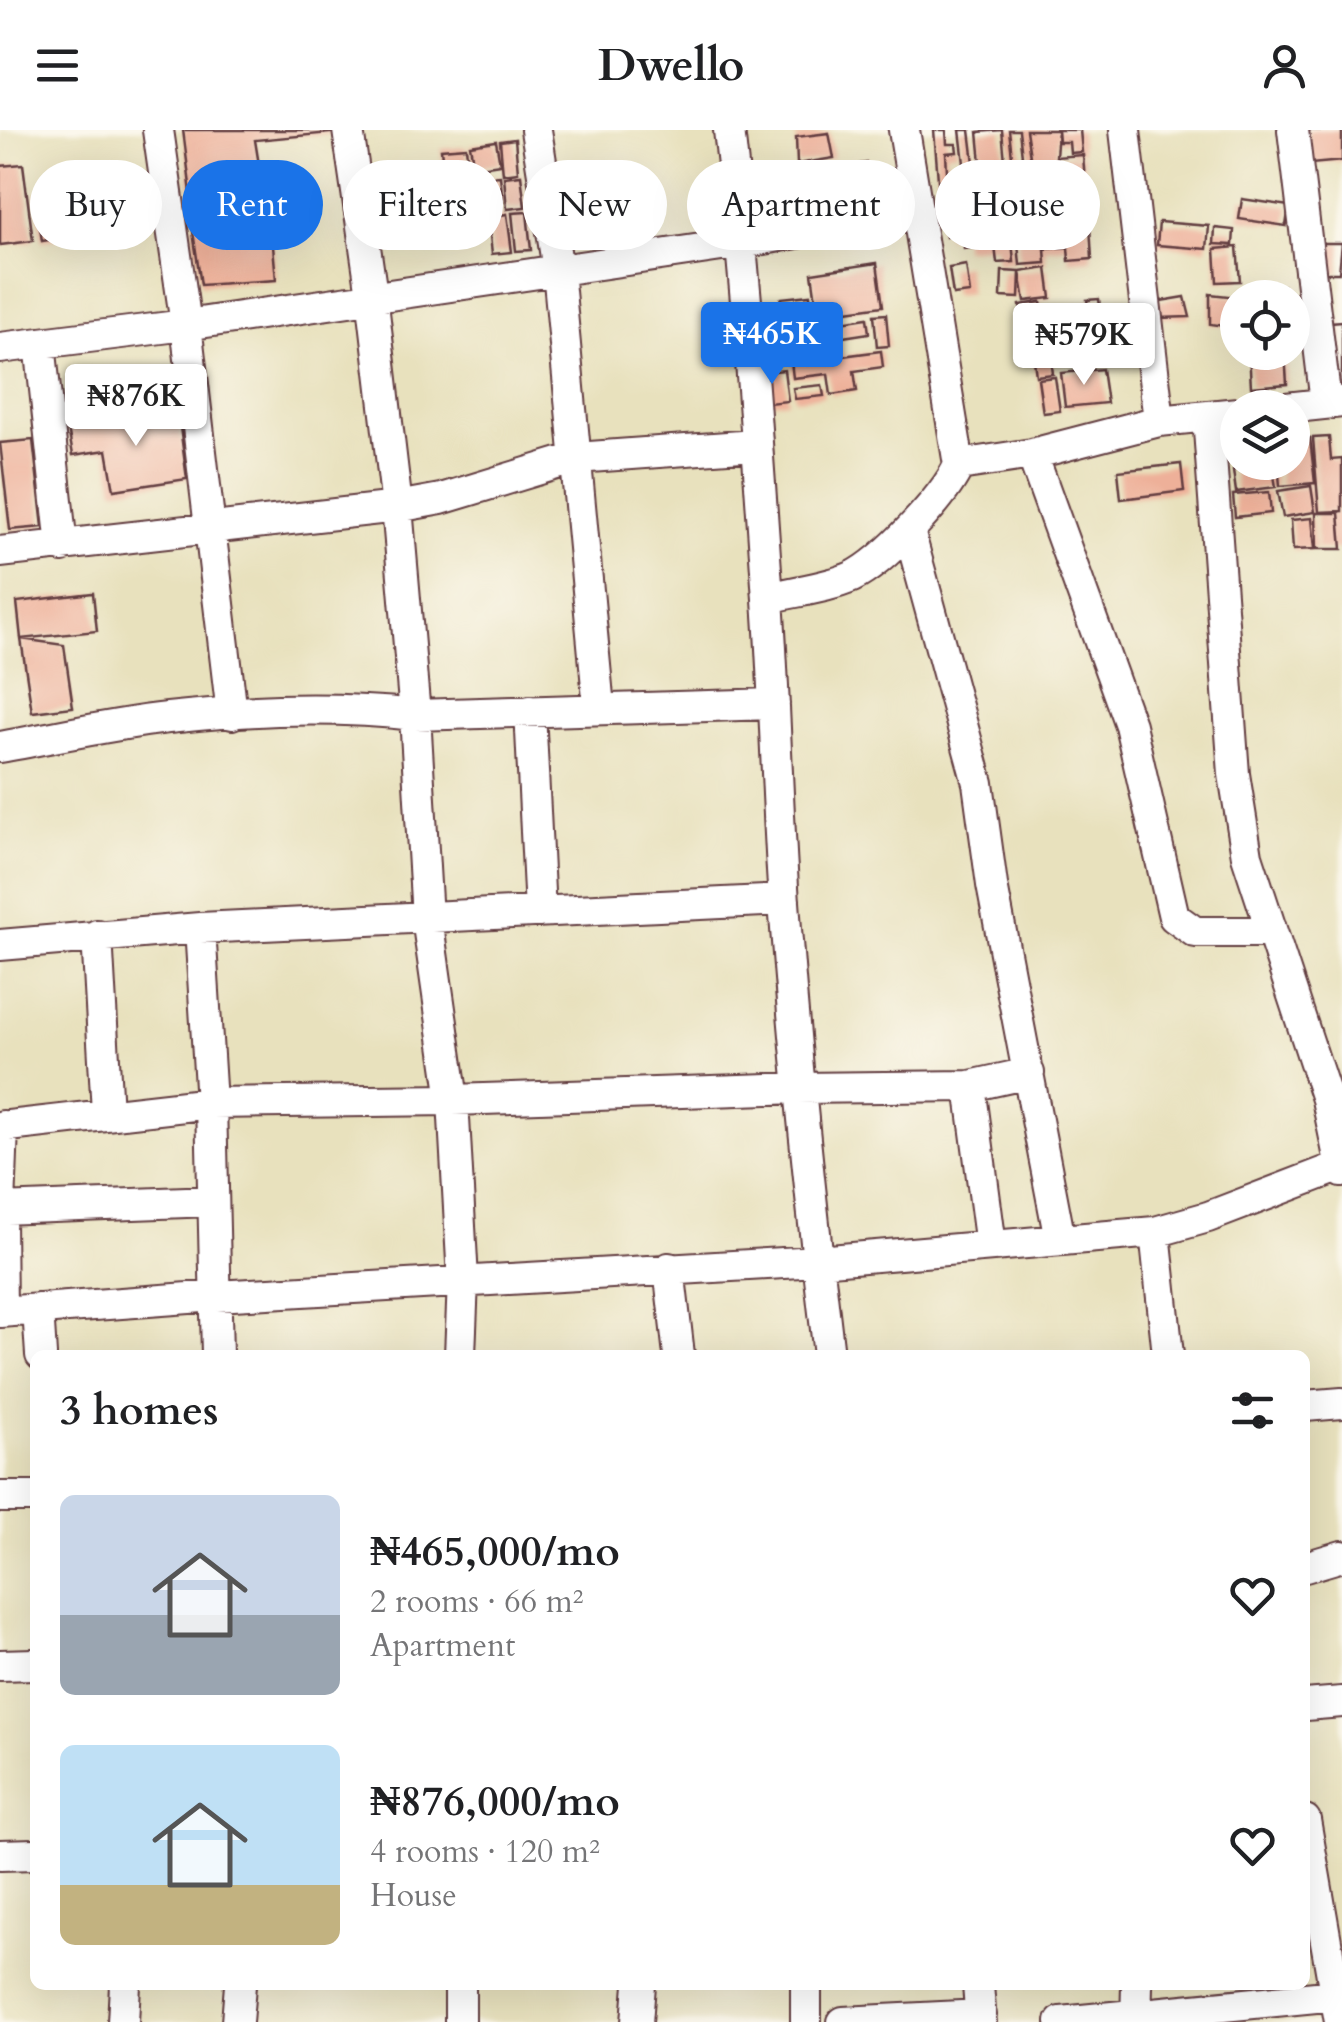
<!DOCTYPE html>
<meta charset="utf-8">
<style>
body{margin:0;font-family:Cardo,serif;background:#f6f6f6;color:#202124;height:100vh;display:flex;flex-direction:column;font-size:38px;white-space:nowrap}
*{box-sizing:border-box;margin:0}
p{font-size:32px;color:#757577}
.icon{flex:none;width:55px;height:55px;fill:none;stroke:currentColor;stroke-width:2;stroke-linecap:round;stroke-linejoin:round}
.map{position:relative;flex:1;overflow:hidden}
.side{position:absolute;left:30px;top:1220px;width:1280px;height:640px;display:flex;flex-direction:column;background:#fff;border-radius:15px;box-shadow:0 10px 40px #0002}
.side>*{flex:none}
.hud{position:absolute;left:30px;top:30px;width:1282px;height:90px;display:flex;gap:20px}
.buttons{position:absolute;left:1220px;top:150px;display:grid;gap:20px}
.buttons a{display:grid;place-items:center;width:90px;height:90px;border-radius:50%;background:#fff;box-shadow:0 10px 40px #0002;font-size:50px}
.price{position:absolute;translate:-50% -85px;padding:0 22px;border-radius:10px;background:#fff;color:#222;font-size:32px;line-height:65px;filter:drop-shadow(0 2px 5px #0008)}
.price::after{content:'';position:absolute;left:50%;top:60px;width:30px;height:22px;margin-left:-15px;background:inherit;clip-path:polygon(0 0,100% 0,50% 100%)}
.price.active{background:#1a73e8;color:#fff}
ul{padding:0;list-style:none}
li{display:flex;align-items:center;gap:30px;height:250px;padding:0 30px}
li span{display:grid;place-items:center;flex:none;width:280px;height:200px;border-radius:15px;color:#555}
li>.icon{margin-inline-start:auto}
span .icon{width:120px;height:120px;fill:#fffc;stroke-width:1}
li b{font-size:42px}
h2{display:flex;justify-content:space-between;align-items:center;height:120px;padding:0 30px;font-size:42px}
.chip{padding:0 35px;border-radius:45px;background:#fff;box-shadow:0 10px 40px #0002;font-size:35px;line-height:90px}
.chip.active{background:#1a73e8;color:#fff}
header{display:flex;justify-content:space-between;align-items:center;height:130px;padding:0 30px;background:#fff;font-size:45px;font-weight:800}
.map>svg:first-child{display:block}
.building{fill:#eeb099}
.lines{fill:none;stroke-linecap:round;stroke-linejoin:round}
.street-casing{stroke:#623c41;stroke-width:34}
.street{stroke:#fff;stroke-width:30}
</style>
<header><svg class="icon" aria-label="menu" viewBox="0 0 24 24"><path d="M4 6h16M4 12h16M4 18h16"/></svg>Dwello<svg class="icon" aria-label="person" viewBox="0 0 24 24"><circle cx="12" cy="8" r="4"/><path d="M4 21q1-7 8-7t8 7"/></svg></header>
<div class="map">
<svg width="1342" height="1892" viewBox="0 0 1342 1892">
<rect width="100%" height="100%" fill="#fbf7ec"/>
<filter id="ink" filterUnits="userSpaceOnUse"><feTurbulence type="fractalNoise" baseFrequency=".01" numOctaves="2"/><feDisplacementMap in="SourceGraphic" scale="20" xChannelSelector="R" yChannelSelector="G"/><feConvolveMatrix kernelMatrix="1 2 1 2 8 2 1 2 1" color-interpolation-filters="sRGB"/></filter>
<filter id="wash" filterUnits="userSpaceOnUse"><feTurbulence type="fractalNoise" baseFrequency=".0048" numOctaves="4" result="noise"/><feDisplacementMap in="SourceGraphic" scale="40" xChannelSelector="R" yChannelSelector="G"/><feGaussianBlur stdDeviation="2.25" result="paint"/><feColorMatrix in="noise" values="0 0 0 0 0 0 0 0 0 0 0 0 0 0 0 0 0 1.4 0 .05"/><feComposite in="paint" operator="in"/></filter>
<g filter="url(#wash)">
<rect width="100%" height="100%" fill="#e8e1bd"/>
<g id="blocks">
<!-- building -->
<path class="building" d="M 183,0 L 330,0 L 331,3 L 255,10 L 265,72 L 193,79 Z
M 934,0 L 946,0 L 947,14 L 956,14 L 957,22 L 946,23 L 947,42 L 960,41 L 961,55 L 954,56 L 955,74 L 940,75 Z
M 960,0 L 970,0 L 978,66 L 968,67 Z
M 1002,0 L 1008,62 L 984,64 L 978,2 Z
M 1009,0 L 1019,0 L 1026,61 L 1016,62 Z
M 1026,0 L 1058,0 L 1056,27 L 1083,25 L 1085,52 L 1077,53 L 1076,44 L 1057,45 L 1062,57 L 1035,60 Z
M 1058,0 L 1080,0 L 1082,22 L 1070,23 L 1069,12 L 1059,12 Z
M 1308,0 L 1342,0 L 1342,31 L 1311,34 Z
M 829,3 L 834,28 L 797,34 L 796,7 Z
M 515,9 L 518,42 L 503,44 L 500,11 Z
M 496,11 L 500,34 L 474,38 L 470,15 Z
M 466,17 L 475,89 L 450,91 L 449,78 L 430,80 L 428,57 L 445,55 L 441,19 Z
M 867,33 L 872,45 L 824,52 L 826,72 L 806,74 L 799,43 Z
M 23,34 L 33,111 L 0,115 L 0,36 Z
M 521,45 L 525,77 L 507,79 L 504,47 Z
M 500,46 L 503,72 L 477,74 L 475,48 Z
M 67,59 L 74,106 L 42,111 L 35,64 Z
M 415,59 L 420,114 L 400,116 L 395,60 Z
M 1086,59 L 1090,78 L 1055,84 L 1052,65 Z
M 394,61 L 395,100 L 381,101 L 379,62 Z
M 1011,69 L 1013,97 L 992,98 L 991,88 L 958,90 L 957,72 Z
M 1242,69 L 1289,76 L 1286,96 L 1239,89 Z
M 952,75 L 956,105 L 946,107 L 942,77 Z
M 270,82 L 276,150 L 201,155 L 192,95 L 211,92 L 216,108 L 245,108 L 247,87 Z
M 527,82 L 531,120 L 516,121 L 512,83 Z
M 507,84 L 512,122 L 492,124 L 488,87 Z
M 1159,92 L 1209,96 L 1207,119 L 1157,115 Z
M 1090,96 L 1092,129 L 1069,131 L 1068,117 L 1045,119 L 1046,133 L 1020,135 L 1017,102 Z
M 1215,98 L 1234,100 L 1233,115 L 1214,114 Z
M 1011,101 L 1014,132 L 997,133 L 995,116 L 964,119 L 963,105 Z
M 1321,113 L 1342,113 L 1339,143 L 1320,143 Z
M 1237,117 L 1240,151 L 1217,152 L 1215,119 Z
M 877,133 L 883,176 L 818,185 L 812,143 Z
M 966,135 L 970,163 L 953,165 L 949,138 Z
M 1047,138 L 1051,168 L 1025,171 L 1020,142 Z
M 1002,141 L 1020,142 L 1019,168 L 1001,167 Z
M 1283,156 L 1283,168 L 1257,168 L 1258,159 Z
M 1210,164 L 1238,167 L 1238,198 L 1210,194 Z
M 810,165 L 812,195 L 783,197 L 781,168 Z
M 1185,167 L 1190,187 L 1158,188 L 1155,172 Z
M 1099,169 L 1104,203 L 1049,211 L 1053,244 L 1036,246 L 1032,214 L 1026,215 L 1020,175 L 1041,172 L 1044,192 L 1089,186 L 1087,170 Z
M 886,184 L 889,216 L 877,217 L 874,185 Z
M 867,188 L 869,203 L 843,207 L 841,192 Z
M 1342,191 L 1342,255 L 1332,256 L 1330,192 Z
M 837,192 L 842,226 L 881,221 L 883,237 L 854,241 L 857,261 L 831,265 L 828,244 L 793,248 L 791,231 L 823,228 L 818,194 Z
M 1249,222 L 1285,222 L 1287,254 L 1251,257 Z
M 1102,239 L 1107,273 L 1065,277 L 1061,243 Z
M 784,240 L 788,271 L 759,274 L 756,243 Z
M 1055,247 L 1060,281 L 1043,283 L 1038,249 Z
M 822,255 L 824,266 L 795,269 L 793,258 Z
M 178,282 L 187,349 L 114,360 L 107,320 L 73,325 L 68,298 Z
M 1329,307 L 1331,330 L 1342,329 L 1342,381 L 1319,382 L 1313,308 Z
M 1310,308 L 1315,353 L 1280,356 L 1278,332 L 1292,332 L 1292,310 Z
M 33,310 L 43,397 L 10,400 L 0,313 Z
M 1181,334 L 1184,361 L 1121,369 L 1118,341 Z
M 1272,334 L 1276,357 L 1236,362 L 1233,340 Z
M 1311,356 L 1315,382 L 1283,387 L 1278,361 Z
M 1269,362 L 1271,383 L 1235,387 L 1233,365 Z
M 1316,383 L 1339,383 L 1342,419 L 1317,419 Z
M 1312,388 L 1315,419 L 1293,420 L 1291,390 Z
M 93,463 L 97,501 L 21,509 L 17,472 Z
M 21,509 L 64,515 L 73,577 L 32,582 Z"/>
</g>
</g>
<g filter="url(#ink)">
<use href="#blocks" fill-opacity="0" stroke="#623c41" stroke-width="2.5"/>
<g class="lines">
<!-- street casing -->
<g class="street-casing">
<path id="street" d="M 158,0 L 186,195 L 232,584
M 348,0 L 372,165 L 397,377 L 415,585 L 427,788 L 453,970 L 463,1150 L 460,1225
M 536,0 L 558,140 L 599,578
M 729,0 C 747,156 757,312 768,469 C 775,570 777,671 784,772 C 795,923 811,1074 829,1225
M 1125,0 L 1159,291
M 1293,0 L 1326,273
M 40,213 L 62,417
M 0,218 L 186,195 L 742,113 L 916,81
M 1286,278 L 1342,272
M 1208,286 L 1234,644 L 1247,726 L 1327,969 L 1342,1042
M 1032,324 L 1130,595 L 1174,787 L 1195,802 L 1272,802
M 959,335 L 1032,324 L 1159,291 L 1238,283
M 909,401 L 978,653 L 992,755 L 1060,1110
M 0,422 L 397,377 L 441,369 L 576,328 L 755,315
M 768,468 C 795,461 827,458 852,447 C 883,432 945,367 959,335 L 904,0
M 530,581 L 540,782
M 0,617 C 56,607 112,594 168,588 C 249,579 334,576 415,585 L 774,574
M 200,798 L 211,973 L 217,1225
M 97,805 L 107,983
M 0,815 L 200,798 L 784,770
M 970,956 L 991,1116
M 0,997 L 211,973 L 453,970 L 799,958 L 970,956 L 1029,943
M 0,1078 L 3,996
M 0,1079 L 213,1071
M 0,1089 L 1,1182
M 1155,1102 L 1168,1225
M 669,1138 L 679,1225
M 38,1179 L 41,1225
M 0,1182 L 216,1166 L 818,1131 L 1155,1102 L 1208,1087 L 1341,1036
M 1305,1276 L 1342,1273
M 0,1367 L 35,1367
M 1305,1437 L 1342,1426
M 0,1535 L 35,1534
M 1305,1575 L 1342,1572
M 1305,1690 L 1340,1892
M 0,1725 L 35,1724
M 460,1855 L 460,1892
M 978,1855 L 981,1892
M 123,1892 L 125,1855
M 237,1892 L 240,1855
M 637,1892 L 640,1855
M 806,1892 L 806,1855
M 843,1892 L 981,1885
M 1061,1892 L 1336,1865
M 1136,1892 L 1137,1855"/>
</g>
<!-- street -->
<use href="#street" class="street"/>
</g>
</g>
</svg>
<div class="buttons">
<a><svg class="icon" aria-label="locate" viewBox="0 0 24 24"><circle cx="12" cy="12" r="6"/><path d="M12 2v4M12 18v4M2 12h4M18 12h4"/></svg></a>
<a><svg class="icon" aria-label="layers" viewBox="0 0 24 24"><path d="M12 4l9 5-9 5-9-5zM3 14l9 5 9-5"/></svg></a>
</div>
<b class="price active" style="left:772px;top:257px">₦465K</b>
<b class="price" style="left:1084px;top:258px">₦579K</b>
<b class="price" style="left:136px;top:319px">₦876K</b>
<div class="hud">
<a class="chip">Buy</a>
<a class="chip active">Rent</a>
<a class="chip">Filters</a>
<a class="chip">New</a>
<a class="chip">Apartment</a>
<a class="chip">House</a>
</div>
<section class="side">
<h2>3 homes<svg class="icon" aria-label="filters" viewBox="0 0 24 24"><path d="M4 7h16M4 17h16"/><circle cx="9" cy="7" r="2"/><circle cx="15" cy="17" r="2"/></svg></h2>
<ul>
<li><span style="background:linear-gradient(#c9d6e8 60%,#9aa5b1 0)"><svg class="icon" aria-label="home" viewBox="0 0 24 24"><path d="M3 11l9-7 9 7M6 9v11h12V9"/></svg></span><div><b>₦465,000/mo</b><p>2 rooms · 66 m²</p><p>Apartment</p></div><svg class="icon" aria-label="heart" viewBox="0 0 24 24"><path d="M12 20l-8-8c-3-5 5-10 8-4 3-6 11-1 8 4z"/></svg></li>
<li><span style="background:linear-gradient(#bfe0f5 70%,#c2b280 0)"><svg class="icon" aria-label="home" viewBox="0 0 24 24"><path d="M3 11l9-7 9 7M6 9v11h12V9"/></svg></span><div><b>₦876,000/mo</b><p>4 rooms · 120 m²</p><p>House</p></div><svg class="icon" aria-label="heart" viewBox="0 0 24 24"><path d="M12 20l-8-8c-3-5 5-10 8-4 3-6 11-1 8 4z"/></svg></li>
</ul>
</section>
</div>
